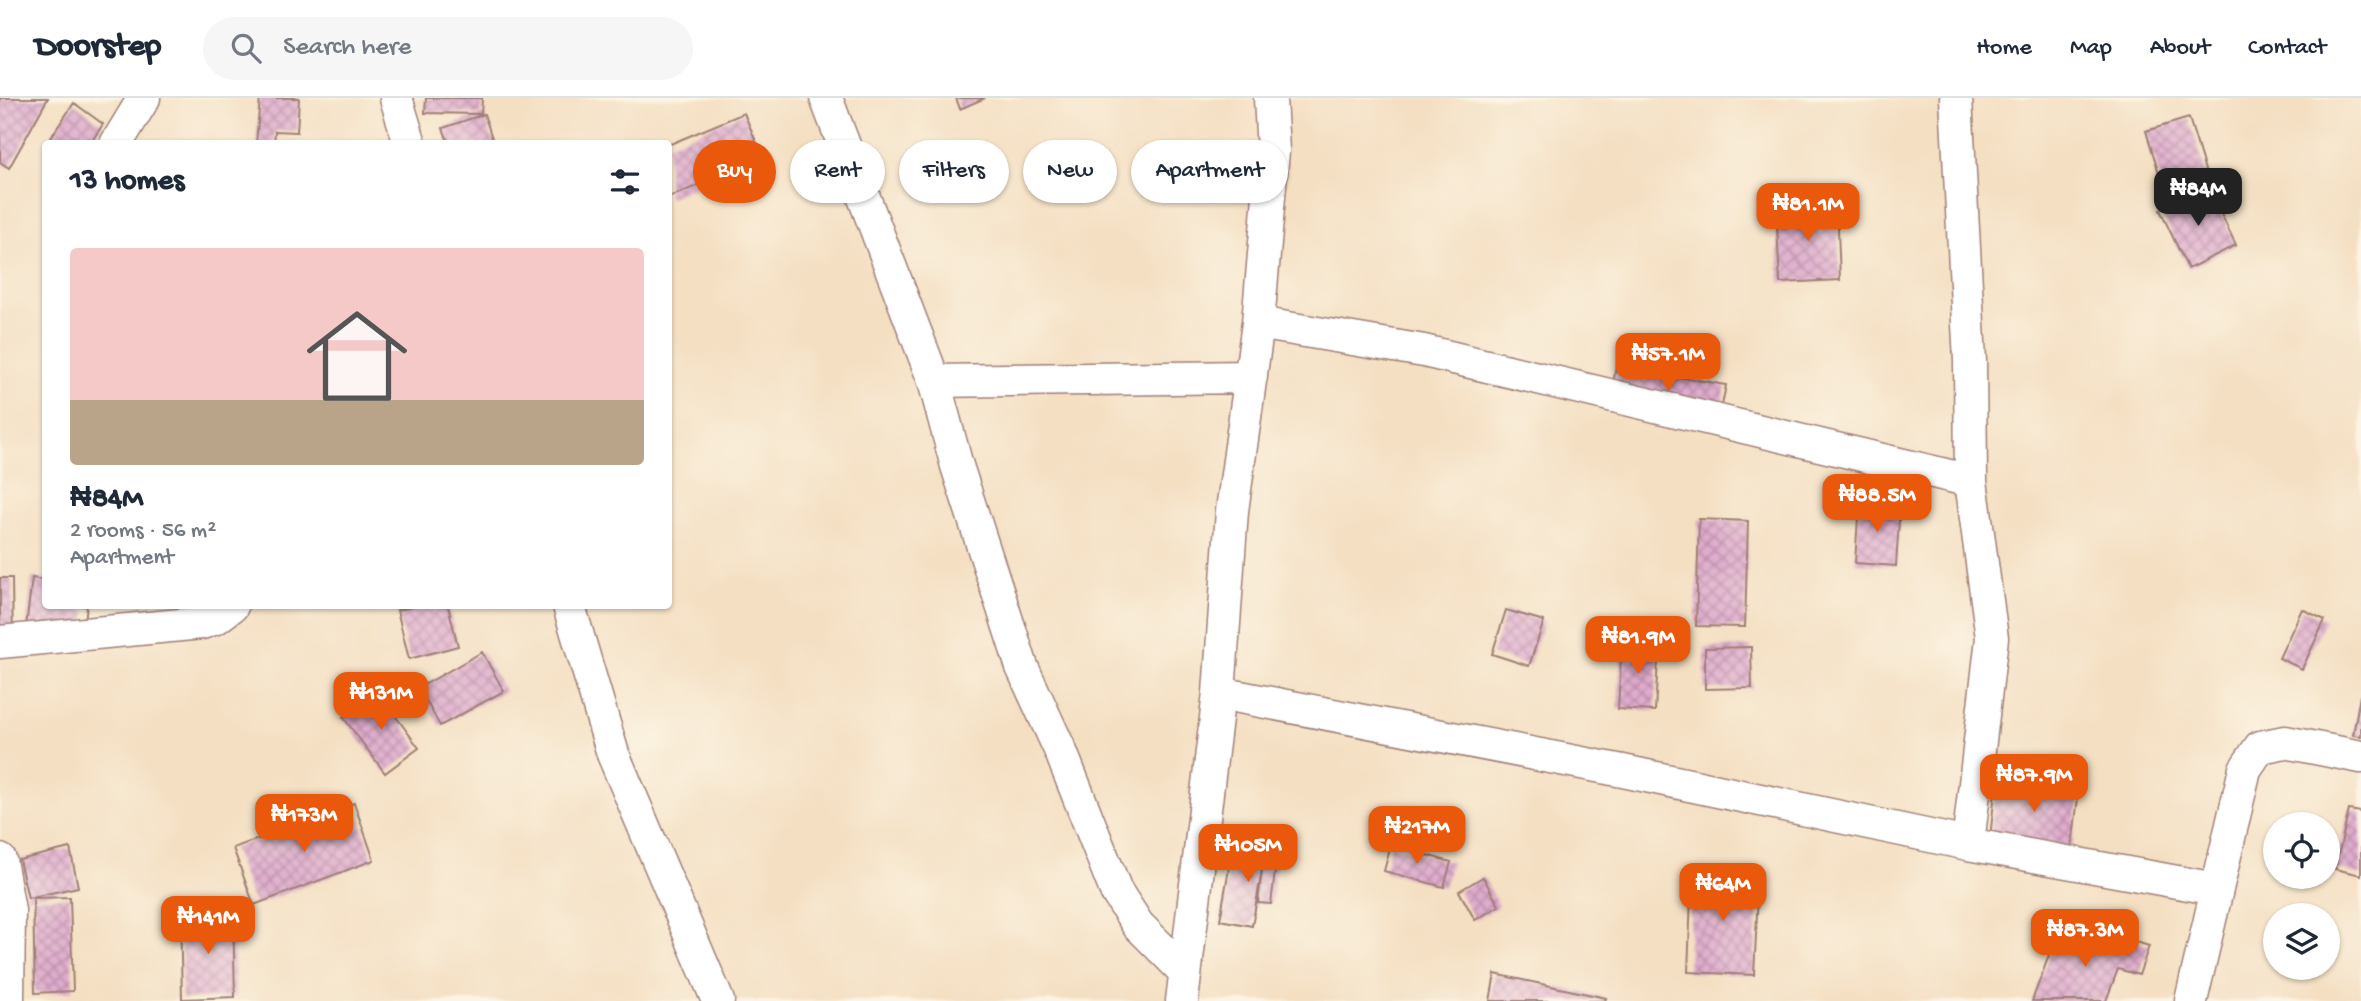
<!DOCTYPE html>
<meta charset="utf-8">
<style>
body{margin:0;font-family:"Gochi Hand",sans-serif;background:#f6f6f7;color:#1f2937;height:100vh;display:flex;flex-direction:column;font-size:26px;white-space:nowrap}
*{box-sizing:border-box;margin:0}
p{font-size:23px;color:#747a83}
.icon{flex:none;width:38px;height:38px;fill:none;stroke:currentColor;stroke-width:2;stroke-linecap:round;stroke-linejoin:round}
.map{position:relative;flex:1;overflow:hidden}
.panel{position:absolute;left:42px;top:42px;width:630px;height:469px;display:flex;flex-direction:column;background:#fff;border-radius:7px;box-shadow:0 2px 5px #0004}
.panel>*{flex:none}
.banner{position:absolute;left:693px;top:42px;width:665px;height:63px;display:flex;gap:14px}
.tools{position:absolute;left:2263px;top:714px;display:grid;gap:14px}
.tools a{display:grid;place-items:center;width:77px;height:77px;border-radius:50%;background:#fff;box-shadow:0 2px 5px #0004;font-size:35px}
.price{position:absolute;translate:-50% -60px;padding:0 16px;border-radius:14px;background:#ea580c;color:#fff;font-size:23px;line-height:46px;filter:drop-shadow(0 2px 4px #0008)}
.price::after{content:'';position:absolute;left:50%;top:42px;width:21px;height:16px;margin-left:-10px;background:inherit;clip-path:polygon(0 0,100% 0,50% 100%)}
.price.on{background:#222;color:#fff}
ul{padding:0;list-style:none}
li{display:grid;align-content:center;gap:14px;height:371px;padding:0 28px}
li span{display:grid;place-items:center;height:217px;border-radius:7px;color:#555}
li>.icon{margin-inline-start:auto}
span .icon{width:126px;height:126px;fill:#fffc;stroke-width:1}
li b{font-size:30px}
h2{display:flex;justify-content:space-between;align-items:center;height:84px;padding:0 28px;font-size:30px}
.pill{padding:0 24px;border-radius:32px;background:#fff;box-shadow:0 2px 5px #0004;font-size:24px;line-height:63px}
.pill.on{background:#ea580c;color:#fff}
header{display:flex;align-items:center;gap:42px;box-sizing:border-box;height:98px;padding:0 35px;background:#fff;border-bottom:2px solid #e0e1e3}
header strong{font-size:33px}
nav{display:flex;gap:38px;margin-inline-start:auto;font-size:24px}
.search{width:490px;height:63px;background:#f6f6f7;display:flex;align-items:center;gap:18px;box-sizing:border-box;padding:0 24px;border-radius:38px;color:#747a83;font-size:26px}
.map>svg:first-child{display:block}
.building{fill:url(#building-cross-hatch)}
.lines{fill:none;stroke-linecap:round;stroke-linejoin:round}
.minor-casing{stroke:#9f7f76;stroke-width:35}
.minor{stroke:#fff;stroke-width:32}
</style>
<header>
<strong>Doorstep</strong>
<div class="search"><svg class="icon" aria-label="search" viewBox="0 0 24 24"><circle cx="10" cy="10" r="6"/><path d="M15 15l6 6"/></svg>Search here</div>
<nav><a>Home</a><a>Map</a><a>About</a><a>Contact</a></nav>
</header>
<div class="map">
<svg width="2361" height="903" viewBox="0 0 2361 903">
<defs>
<pattern id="building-cross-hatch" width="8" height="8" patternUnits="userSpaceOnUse" patternTransform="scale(1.75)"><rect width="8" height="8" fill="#dfaccd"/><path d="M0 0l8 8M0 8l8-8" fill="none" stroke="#b78ba7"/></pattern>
</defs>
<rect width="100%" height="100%" fill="#fcf5e5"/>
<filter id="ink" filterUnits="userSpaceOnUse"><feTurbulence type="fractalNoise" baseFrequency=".0143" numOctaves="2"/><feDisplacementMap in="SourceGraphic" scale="14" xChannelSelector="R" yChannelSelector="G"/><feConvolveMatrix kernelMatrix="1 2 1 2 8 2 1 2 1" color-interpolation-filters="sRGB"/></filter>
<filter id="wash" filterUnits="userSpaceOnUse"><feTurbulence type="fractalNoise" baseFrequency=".00686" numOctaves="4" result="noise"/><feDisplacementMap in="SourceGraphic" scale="28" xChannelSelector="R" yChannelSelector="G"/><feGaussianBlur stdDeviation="1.57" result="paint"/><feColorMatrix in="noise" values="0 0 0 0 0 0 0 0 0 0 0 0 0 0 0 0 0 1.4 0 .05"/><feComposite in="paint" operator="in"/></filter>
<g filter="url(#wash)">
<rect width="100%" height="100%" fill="#f4dfc2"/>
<g id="blocks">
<!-- building -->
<path class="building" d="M 0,0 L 48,0 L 9,70 L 0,64 Z
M 260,0 L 299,0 L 297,34 L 275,33 L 274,46 L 256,46 Z
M 426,0 L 482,0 L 481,16 L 425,15 Z
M 956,0 L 985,0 L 960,11 Z
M 74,5 L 103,26 L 90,46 L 54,46 L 49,42 Z
M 744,15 L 763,60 L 668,100 L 668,47 Z
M 484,16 L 494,46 L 449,46 L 443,30 Z
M 2189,20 L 2208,82 L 2165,95 L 2146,33 Z
M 2208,89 L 2236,147 L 2188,171 L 2160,112 Z
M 1837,106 L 1840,182 L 1780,185 L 1776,109 Z
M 1616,268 L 1726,287 L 1719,323 L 1610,304 Z
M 1859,404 L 1900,407 L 1896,468 L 1855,465 Z
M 1699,421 L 1748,423 L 1745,529 L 1696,528 Z
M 0,480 L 12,480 L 13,551 L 0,551 Z
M 32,480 L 46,482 L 46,508 L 87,508 L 82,545 L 25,537 Z
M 417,508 L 448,508 L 458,548 L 409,561 L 397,512 Z
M 2302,511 L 2325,522 L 2302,571 L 2279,560 Z
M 1506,512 L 1544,523 L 1529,568 L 1492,556 Z
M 1622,543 L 1659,545 L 1655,613 L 1618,611 Z
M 1751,549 L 1752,590 L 1705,591 L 1705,550 Z
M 482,554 L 504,593 L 440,628 L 419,590 Z
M 378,594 L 419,650 L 385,675 L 343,619 Z
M 2360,598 L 2361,598 L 2361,638 L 2353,637 Z
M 1996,684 L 2079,692 L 2072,748 L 1990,740 Z
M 354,705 L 374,762 L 254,807 L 233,750 Z
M 2349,712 L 2361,714 L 2361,777 L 2335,771 Z
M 1233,747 L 1265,753 L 1265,757 L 1277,758 L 1271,806 L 1258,805 L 1262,772 L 1252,828 L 1220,822 Z
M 1391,747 L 1451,764 L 1444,789 L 1384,773 Z
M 70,750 L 78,789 L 28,800 L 19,762 Z
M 1692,773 L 1759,776 L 1754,877 L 1688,874 Z
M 1483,779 L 1499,808 L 1475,822 L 1459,793 Z
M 70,799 L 73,893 L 35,895 L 33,800 Z
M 233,814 L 235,899 L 182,901 L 180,816 Z
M 2058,833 L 2121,856 L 2126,841 L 2149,848 L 2139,877 L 2118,871 L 2106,903 L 2032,903 Z
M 1495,876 L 1606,900 L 1605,903 L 1490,903 Z"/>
</g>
</g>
<g filter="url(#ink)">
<use href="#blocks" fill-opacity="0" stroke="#9f7f76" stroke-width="2"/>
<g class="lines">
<!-- minor casing -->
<g class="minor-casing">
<path id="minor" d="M 396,0 L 410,46
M 826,0 L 934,283 L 957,368 L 1022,569 L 1061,654 L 1116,793 L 1138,827 L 1184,873
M 1956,0 L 1970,263 L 1971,383 L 1992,540 L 1968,746
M 116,46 L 144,0
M 1258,225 L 1424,253 L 1971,383
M 934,283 L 1251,279
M 569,508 L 613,656 L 718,903
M 0,544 L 202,525 L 216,520 L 232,508
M 1219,595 L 1623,673 L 1968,746 L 2216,791
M 0,762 L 9,812 L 8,903
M 1182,903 L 1219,595 L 1232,413 L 1258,225 L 1273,53 L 1270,0
M 2191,903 L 2245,671 L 2260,649 L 2285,644 L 2361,659"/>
</g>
<!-- minor -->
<use href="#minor" class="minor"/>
</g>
</g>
</svg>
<div class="tools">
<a><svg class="icon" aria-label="locate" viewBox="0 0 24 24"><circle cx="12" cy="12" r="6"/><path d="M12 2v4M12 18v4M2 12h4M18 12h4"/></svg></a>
<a><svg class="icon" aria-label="layers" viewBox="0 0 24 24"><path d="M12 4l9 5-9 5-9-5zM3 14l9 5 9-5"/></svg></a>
</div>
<b class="price on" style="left:2198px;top:130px">₦84M</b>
<b class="price" style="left:1808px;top:145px">₦81.1M</b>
<b class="price" style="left:1668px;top:295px">₦57.1M</b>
<b class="price" style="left:1877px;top:436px">₦88.5M</b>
<b class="price" style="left:1638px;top:578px">₦81.9M</b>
<b class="price" style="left:381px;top:634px">₦131M</b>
<b class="price" style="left:2034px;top:716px">₦87.9M</b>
<b class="price" style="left:304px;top:756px">₦173M</b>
<b class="price" style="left:1417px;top:768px">₦217M</b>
<b class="price" style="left:1248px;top:786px">₦105M</b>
<b class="price" style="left:1723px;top:825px">₦64M</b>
<b class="price" style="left:208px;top:858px">₦141M</b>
<b class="price" style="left:2085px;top:871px">₦87.3M</b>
<div class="banner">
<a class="pill on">Buy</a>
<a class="pill">Rent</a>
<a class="pill">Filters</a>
<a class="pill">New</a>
<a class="pill">Apartment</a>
</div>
<section class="panel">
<h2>13 homes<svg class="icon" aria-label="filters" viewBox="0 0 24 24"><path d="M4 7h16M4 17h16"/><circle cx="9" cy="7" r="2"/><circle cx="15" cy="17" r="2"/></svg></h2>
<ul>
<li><span style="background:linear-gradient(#f6c9c9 70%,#b9a48a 0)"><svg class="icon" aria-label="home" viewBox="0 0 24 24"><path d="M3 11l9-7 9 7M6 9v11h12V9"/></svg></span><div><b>₦84M</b><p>2 rooms · 56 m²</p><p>Apartment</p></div></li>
</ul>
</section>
</div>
